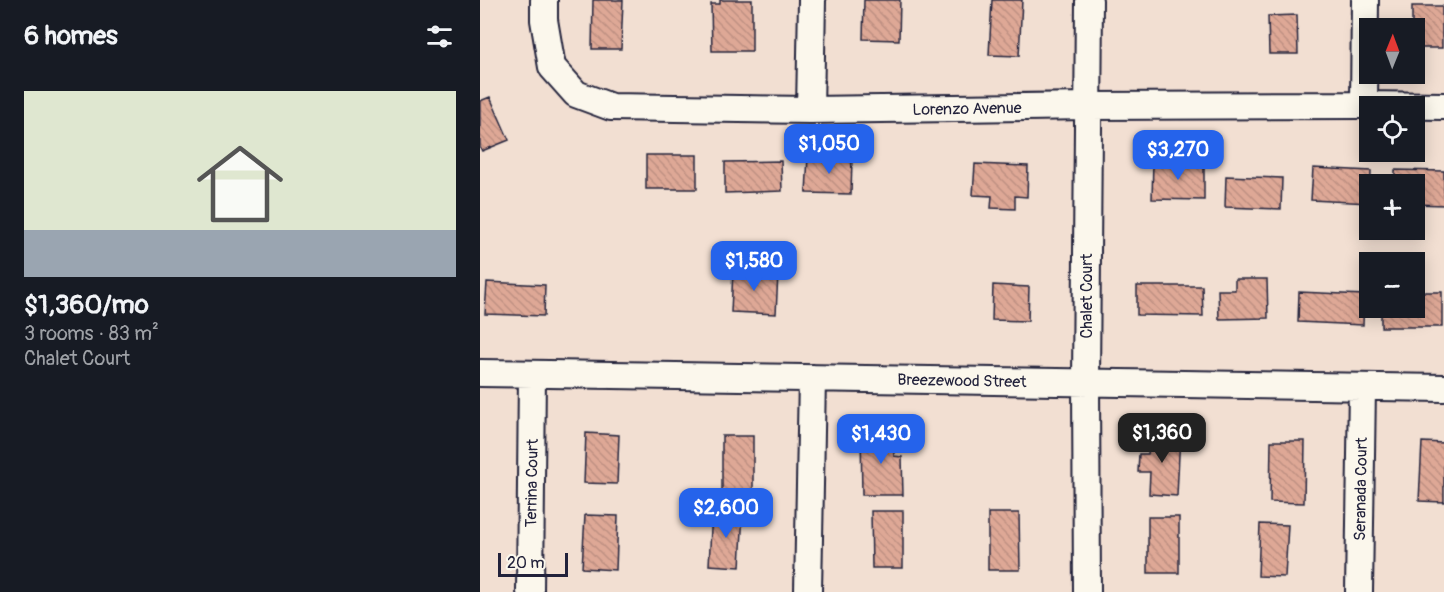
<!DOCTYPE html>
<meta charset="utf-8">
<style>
body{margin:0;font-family:Pangolin,sans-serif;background:#242831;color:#f1f3f6;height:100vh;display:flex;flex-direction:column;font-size:22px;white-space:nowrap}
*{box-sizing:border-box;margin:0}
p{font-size:20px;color:#9ea1a6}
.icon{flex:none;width:33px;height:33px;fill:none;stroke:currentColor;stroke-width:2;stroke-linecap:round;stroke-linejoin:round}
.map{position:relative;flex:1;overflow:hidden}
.panel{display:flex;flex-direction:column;background:#171b24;width:480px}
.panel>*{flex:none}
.needle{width:39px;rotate:1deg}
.buttons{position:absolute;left:879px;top:18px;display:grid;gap:12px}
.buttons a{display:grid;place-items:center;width:66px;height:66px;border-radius:0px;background:#171b24;box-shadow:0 3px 15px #0003;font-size:30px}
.scale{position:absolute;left:18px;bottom:15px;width:70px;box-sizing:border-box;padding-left:6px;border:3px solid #22223b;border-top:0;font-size:16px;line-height:21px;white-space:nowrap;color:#22223b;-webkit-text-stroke:4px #fbf7ec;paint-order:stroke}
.price{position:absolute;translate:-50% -51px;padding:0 14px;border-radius:12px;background:#2563eb;color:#fff;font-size:20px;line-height:39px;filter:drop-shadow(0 2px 3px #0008)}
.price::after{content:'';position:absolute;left:50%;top:36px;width:18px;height:14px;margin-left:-9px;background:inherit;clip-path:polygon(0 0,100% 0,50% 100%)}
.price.active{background:#222;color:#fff}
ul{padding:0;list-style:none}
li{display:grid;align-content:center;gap:12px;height:318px;padding:0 24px}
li+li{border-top:2px solid #363941}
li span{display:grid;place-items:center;height:186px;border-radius:0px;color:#555}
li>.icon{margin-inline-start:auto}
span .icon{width:108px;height:108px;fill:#fffc;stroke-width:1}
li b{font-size:26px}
h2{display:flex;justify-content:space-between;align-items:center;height:72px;padding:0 24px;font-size:26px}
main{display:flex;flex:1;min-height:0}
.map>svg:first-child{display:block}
.building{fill:url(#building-back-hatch);stroke:#22223b;stroke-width:1.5}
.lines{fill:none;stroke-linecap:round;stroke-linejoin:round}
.minor-casing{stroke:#22223b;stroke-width:30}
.minor{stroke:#fbf7ec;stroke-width:26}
.labels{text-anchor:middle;stroke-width:4.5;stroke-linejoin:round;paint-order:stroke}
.street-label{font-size:16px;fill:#22223b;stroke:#fbf7ec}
</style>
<main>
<section class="panel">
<h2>6 homes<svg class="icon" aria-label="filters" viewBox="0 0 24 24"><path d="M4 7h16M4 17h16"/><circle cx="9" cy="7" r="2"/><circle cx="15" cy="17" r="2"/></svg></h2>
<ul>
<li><span style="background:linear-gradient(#dfe7d0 75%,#9aa5b1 0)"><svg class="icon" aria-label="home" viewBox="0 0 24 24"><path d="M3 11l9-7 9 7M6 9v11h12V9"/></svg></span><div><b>$1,360/mo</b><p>3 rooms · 83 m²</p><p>Chalet Court</p></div></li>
</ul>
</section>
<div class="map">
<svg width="964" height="592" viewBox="0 0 964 592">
<defs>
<pattern id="building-back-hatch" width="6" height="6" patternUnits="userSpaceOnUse" patternTransform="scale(1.5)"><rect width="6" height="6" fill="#dea896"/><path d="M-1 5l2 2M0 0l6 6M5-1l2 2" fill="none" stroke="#be9082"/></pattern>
</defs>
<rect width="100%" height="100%" fill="#f2dfd2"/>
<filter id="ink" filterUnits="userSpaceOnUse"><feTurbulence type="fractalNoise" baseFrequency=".0167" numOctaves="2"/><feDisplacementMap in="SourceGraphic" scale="12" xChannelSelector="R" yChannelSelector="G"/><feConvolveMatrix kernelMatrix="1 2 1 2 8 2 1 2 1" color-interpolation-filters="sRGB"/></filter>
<g filter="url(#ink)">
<!-- building -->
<path class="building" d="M 113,0 L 143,0 L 141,49 L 112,49 Z
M 240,0 L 272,0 L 272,51 L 232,51 L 231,4 L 240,4 Z
M 384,0 L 420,0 L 419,40 L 383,39 Z
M 512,0 L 542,0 L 539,56 L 509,55 Z
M 932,6 L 962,6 L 962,48 L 934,48 L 934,28 L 932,28 Z
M 817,15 L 818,54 L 789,54 L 788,16 Z
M 10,97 L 29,140 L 2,151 L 0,147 L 0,101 Z
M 166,155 L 217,155 L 217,189 L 166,189 Z
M 328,156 L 372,158 L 371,194 L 326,193 Z
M 301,161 L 302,191 L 245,193 L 245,162 Z
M 673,162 L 724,163 L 724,200 L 672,199 Z
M 495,164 L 548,166 L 547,197 L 535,196 L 535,209 L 511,208 L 512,196 L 493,195 Z
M 833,168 L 891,171 L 890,203 L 831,200 Z
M 915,170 L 964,171 L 964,205 L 934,204 L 934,184 L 915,184 Z
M 746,176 L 802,178 L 801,209 L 745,207 Z
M 253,271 L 298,273 L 296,314 L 251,312 Z
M 934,277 L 936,277 L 936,292 L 962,292 L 962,327 L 901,327 L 901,308 L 934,308 Z
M 755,279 L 787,279 L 788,318 L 739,319 L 738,290 L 755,290 Z
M 7,282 L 65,285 L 64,316 L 5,314 Z
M 513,285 L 549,287 L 548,321 L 512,320 Z
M 657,286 L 722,286 L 723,316 L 657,315 Z
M 819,292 L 884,295 L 883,325 L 818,322 Z
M 381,432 L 413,432 L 414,456 L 422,457 L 423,495 L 382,495 Z
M 106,433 L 139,435 L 137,484 L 104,483 Z
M 670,433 L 700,434 L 697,496 L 669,494 L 670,472 L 658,472 L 659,454 L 668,454 Z
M 242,436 L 273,436 L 273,492 L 242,492 Z
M 791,441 L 825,441 L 824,503 L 790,502 Z
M 942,442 L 964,443 L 964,502 L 939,501 Z
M 232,511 L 263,512 L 260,567 L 229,565 Z
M 391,511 L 423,511 L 423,568 L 392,568 Z
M 508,513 L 539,513 L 540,570 L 508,570 Z
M 105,515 L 138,516 L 136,570 L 102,568 Z
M 668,517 L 699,517 L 699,573 L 668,573 Z
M 780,524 L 808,525 L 805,577 L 778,576 Z"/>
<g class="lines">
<!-- minor casing -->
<g class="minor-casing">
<path id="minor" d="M 64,0 L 64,20 L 72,67 L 96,94 L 131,107 L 330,110 L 607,106 L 884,105 L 964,106
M 884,105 L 885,0
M 330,110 L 332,0
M 0,373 L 964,388
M 50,592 L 52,374
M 328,592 L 332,378
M 607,592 L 606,382 L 609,0
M 879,592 L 882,387"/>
</g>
<!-- minor -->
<use href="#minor" class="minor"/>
</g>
</g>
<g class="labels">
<!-- street labels -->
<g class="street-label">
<text transform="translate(487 108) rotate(-1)" y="6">Lorenzo Avenue</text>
<text transform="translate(606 296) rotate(-90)" y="6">Chalet Court</text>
<text transform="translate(482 380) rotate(1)" y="6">Breezewood Street</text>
<text transform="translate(51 483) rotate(-89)" y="6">Terrina Court</text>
<text transform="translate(880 489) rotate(-89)" y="6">Seranada Court</text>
</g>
</g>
</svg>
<div class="buttons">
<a><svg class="needle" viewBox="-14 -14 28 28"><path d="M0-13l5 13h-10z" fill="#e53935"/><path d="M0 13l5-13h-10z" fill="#9ea1a6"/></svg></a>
<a><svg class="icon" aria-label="locate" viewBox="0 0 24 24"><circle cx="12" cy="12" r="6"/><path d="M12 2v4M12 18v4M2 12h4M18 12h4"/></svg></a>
<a>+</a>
<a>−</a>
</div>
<div class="scale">20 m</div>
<b class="price" style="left:349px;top:175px">$1,050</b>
<b class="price" style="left:698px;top:181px">$3,270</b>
<b class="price" style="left:274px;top:292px">$1,580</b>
<b class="price active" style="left:682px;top:464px">$1,360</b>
<b class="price" style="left:401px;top:465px">$1,430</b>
<b class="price" style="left:246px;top:539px">$2,600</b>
</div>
</main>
